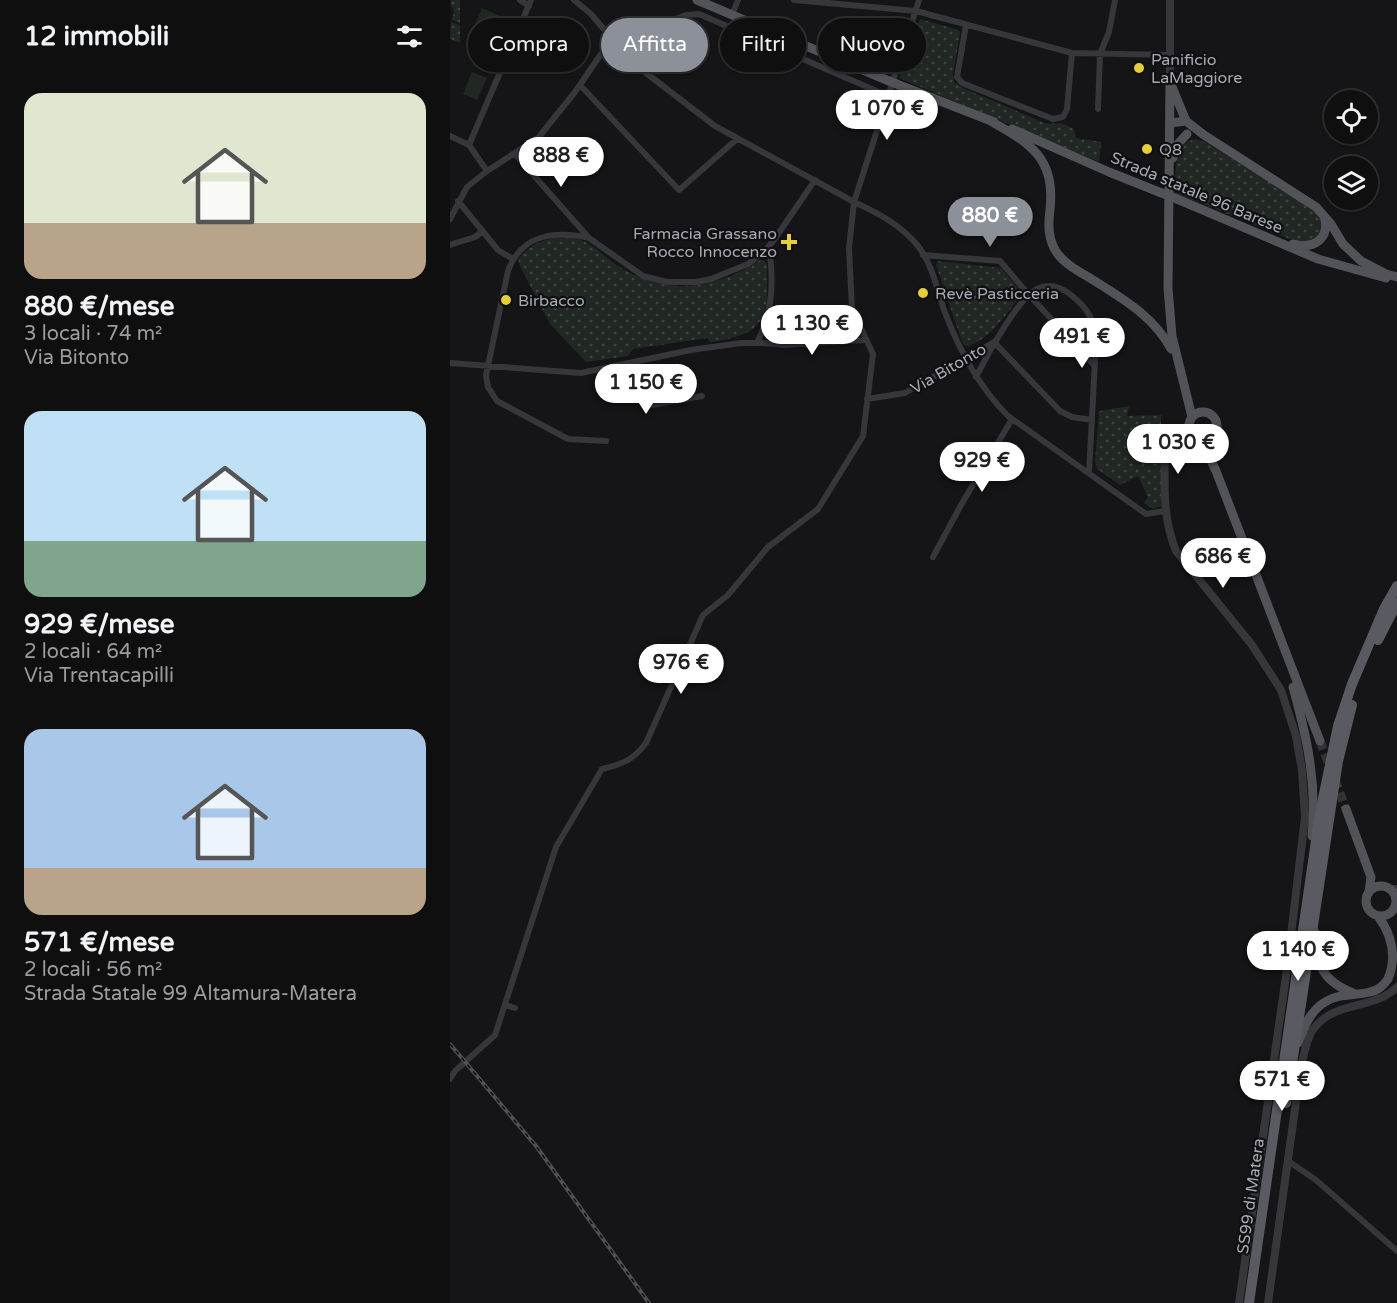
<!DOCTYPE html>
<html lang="it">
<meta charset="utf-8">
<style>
body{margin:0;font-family:"Varela Round",sans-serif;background:#191819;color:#f1f3f6;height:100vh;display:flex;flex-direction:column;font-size:22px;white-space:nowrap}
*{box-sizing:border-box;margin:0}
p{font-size:20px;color:#9c9c9f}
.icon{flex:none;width:33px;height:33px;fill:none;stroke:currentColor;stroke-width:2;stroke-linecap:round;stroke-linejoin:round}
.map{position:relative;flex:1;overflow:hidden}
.panel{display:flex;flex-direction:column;background:#100f10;width:450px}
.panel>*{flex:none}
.top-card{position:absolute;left:18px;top:18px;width:570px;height:54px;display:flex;gap:12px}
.controls{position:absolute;left:874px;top:90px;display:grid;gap:12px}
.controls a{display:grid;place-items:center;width:54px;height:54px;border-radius:50%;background:#100f10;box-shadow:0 2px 4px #0004,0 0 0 2px #302f30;font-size:30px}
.price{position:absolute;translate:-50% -51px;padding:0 14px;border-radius:21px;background:#fff;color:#222;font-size:20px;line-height:39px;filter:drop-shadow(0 2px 3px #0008)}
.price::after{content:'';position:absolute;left:50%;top:36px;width:18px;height:14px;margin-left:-9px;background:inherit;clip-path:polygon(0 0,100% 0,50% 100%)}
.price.on{background:#8c9099;color:#fff}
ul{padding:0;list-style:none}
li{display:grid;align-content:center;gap:12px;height:318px;padding:0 24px}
li span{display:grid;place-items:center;height:186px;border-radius:18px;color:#555}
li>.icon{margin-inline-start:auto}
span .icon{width:108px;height:108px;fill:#fffc;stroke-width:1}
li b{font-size:26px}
h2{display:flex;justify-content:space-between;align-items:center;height:72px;padding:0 24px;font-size:26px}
.pill{padding:0 21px;border-radius:27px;background:#100f10;box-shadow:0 2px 4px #0004,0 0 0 2px #302f30;font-size:21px;line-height:54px}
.pill.on{background:#8c9099;color:#fff}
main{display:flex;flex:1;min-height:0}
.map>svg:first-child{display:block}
.grass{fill:url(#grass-dots)}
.garden{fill:#212823}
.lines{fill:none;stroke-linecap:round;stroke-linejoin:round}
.primary-tunnel{stroke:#323236;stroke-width:9;stroke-dasharray:9 4.5;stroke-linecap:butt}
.minor{stroke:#36363b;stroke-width:6}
.tertiary{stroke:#36363b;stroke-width:8}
.primary{stroke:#525259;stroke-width:9}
.trunk{stroke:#5a5a62;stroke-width:10}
.rail-casing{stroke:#4f4f55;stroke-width:4}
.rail{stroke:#100f11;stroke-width:1.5;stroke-dasharray:4.5;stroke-linecap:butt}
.primary-bridge{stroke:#525259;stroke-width:9}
.poi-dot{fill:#e4ce3e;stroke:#100f11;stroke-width:2}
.labels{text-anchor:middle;stroke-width:4.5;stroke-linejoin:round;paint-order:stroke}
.poi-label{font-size:16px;fill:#a7a9b5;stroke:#100f11;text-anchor:start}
.street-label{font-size:16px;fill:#a7a9b5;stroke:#100f11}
</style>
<main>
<section class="panel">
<h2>12 immobili<svg class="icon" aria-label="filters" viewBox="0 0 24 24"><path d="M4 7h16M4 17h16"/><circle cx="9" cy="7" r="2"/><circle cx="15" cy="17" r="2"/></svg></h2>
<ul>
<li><span style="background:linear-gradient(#dfe7d0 70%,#b9a48a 0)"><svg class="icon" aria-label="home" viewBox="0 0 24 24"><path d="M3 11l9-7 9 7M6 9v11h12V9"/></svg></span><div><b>880 €/mese</b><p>3 locali · 74 m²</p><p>Via Bitonto</p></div></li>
<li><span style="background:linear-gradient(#bfe0f5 70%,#7fa58c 0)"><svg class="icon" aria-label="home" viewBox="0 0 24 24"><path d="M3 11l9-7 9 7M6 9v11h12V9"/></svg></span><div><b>929 €/mese</b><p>2 locali · 64 m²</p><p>Via Trentacapilli</p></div></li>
<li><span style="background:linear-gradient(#a9c7e8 75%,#b9a48a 0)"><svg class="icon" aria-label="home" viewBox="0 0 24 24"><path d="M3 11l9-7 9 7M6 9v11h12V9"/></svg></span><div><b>571 €/mese</b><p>2 locali · 56 m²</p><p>Strada Statale 99 Altamura-Matera</p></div></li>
</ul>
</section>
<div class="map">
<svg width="947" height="1303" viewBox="0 0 947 1303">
<defs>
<pattern id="grass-dots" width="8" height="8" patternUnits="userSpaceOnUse" patternTransform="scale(1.5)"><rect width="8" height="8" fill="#212823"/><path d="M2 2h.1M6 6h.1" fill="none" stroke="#3e4441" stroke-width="1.8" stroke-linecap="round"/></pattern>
</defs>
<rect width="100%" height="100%" fill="#151416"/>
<!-- grass -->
<path class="grass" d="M 1,0 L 10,0 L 10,23 L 2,20 L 4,12 L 0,3 Z
M 470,19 L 509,30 L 510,33 L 503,74 L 504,82 L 515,89 L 597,124 L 612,123 L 624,129 L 626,138 L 651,142 L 649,162 L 449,78 Z
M 1,22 L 10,25 L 10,43 L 0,39 Z
M 745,139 L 755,142 L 868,212 L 873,219 L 871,233 L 861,243 L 850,243 L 725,193 C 725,174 724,143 745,139 Z
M 119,236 C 144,242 152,256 173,269 C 219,297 269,288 312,259 L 317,263 C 318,317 319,334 260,342 L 257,338 L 183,349 L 178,356 L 136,362 L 100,324 L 70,266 L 68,259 C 82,242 98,238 119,236 Z
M 488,261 L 551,268 L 567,287 L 569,296 C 561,311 534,345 516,346 L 512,342 L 486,265 Z
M 679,406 L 677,416 L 711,415 L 711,506 L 703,509 L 694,503 L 698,497 L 688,476 L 670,485 L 647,469 L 645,461 L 649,411 Z"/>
<!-- garden -->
<path class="garden" d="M 32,8 L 62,21 L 55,37 L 25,24 Z
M 25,25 L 54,38 L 48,53 L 18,40 Z
M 22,72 L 37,78 L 27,100 L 13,94 Z"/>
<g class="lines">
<!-- primary-tunnel -->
<path class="primary-tunnel" d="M 870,741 L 880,767
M 885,780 L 896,809"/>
<!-- minor -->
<path class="minor" d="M 70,0 L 79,6
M 124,0 L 141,14 L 168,46 L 196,73 L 265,126 L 404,202 C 428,213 451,225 468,246 C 482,264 487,289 494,310 C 509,350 528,386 558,416 L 696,514 L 715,511
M 344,0 L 466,11 L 622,53 L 720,55
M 284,10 L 288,0
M 516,25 L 507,77 L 512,83 L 603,119 L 613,117 L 617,109 L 622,53
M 162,38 L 190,33 L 236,15 L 249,14 L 431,93
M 130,85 L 229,190 L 287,139
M 648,109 L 650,54 L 659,32 L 665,0
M 0,136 L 19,145 L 37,171
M 19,145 L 81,0
M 65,154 L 139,238 L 193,276 L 217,282 L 246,282 L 261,279 L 298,264 L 315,251 L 324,240 L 365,180
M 8,201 L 48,250 L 63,259
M 0,219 L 17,187 L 37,171 L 88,138 L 125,92 L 162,38
M 139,238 C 104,230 71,235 58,271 L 36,375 L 38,387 L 47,401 L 118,439 L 156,441
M 0,245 L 25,237 L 33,231
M 473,255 L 550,261 L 579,295 L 644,365
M 544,342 L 610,411 L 622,417 L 642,420
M 307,343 C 323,310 324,282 319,246
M 183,362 L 186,380 L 202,405 L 252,396
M 0,363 L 131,373 L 241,350 L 291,343 L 313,343 L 335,345 L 415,340
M 526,377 C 536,357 568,298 587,289 C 599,283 611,287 621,295 C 639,309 644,320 646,342 L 639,473
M 417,399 L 455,393 L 544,342
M 483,557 L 511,505 L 562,419
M 55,1005 L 65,1008
M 0,1079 L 5,1071 L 45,1035 L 106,847 L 152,769 C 173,764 183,760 196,743 L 253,615 L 278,595 L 318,547 L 368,509 L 413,436 L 423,354 L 402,309 L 399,248 L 404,202 L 469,0
M 838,1161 L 866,1180 L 947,1251"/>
<!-- tertiary -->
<path class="tertiary" d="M 720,82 L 720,0
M 715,439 C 715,479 711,514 726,551 L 802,645 L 831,690 L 846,736 L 852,770 L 855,817 L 837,969 L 789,1303
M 715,439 L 732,431 L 738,425
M 720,439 L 730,439 L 741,434
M 939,889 L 947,889
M 818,1303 L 851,1066 C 854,1055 856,1041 862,1031 C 882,1000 923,1011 947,987"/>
<!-- primary -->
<path class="primary" d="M 247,0 L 439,81
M 720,82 L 718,288 L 722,336 L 742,417
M 449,85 L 544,122
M 722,87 L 736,121
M 539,120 C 579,143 606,157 600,209 C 598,225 598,240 607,253 C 615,264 628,271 640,278 C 671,298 703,315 721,349
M 720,123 L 736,121 L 754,135 L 866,207 L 881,224 L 893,244 L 911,261 L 936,274 L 947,277
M 562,129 L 659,172 L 709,192
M 723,158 L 726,146 L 737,134
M 727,199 L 868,259 L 936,278
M 843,244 C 864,250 881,238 874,216
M739 426a14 14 0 1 1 28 0a14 14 0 1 1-28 0Z
M 744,438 L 755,448 L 766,471 L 870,741
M 843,687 C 857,738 867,782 862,836
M 896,809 L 921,877 L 919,892
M916 901a15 15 0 1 1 30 0a15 15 0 1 1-30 0Z
M 865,932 C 866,964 872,981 903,993
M 848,1043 C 854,1027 860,1011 875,1002 C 889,993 905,996 920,992 C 927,991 934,985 938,979 C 947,957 942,935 928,916"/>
<!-- trunk -->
<path class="trunk" d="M 928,640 L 947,603
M 836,1103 L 888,761 L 902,705
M 799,1303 L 870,813 L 888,726 L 902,684 L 934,609 L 947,586"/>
<!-- rail casing -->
<g class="rail-casing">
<path id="rail" d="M 0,1044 L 86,1146 L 199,1303"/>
</g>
<!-- rail -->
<use href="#rail" class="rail"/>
<!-- primary-bridge -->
<path class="primary-bridge" d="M 439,81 L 449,85
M 709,192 L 727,199"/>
</g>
<!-- markers -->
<g class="poi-dot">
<circle cx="689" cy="68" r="6"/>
<circle cx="697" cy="149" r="6"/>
<path d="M336 233h6v6h6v6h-6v6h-6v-6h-6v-6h6z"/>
<circle cx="473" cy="293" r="6"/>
<circle cx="56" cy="300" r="6"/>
</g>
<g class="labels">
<!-- poi labels -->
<g class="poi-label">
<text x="701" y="65">Panificio<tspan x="701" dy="18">LaMaggiore</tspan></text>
<text x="709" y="155">Q8</text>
<text x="327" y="239" text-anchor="end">Farmacia Grassano<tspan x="327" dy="18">Rocco Innocenzo</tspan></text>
<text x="485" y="299">Revè Pasticceria</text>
<text x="68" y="306">Birbacco</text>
</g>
<!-- street labels -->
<g class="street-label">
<text transform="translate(747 192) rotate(23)" y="6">Strada statale 96 Barese</text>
<text transform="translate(498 368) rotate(-30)" y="6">Via Bitonto</text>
<text transform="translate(800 1196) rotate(-82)" y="6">SS99 di Matera</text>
</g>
</g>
</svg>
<div class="controls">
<a><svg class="icon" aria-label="locate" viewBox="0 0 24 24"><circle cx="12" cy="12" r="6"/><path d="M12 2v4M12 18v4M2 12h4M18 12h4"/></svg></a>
<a><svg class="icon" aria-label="layers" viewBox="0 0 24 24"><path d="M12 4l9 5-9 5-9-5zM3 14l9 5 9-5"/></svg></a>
</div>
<b class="price" style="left:437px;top:141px">1 070 €</b>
<b class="price" style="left:111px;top:188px">888 €</b>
<b class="price on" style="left:540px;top:248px">880 €</b>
<b class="price" style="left:362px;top:356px">1 130 €</b>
<b class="price" style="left:632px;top:369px">491 €</b>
<b class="price" style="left:196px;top:415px">1 150 €</b>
<b class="price" style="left:728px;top:475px">1 030 €</b>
<b class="price" style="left:532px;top:493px">929 €</b>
<b class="price" style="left:773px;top:589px">686 €</b>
<b class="price" style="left:231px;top:695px">976 €</b>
<b class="price" style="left:848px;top:982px">1 140 €</b>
<b class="price" style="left:832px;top:1112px">571 €</b>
<div class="top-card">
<a class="pill">Compra</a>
<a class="pill on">Affitta</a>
<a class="pill">Filtri</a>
<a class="pill">Nuovo</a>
</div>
</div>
</main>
